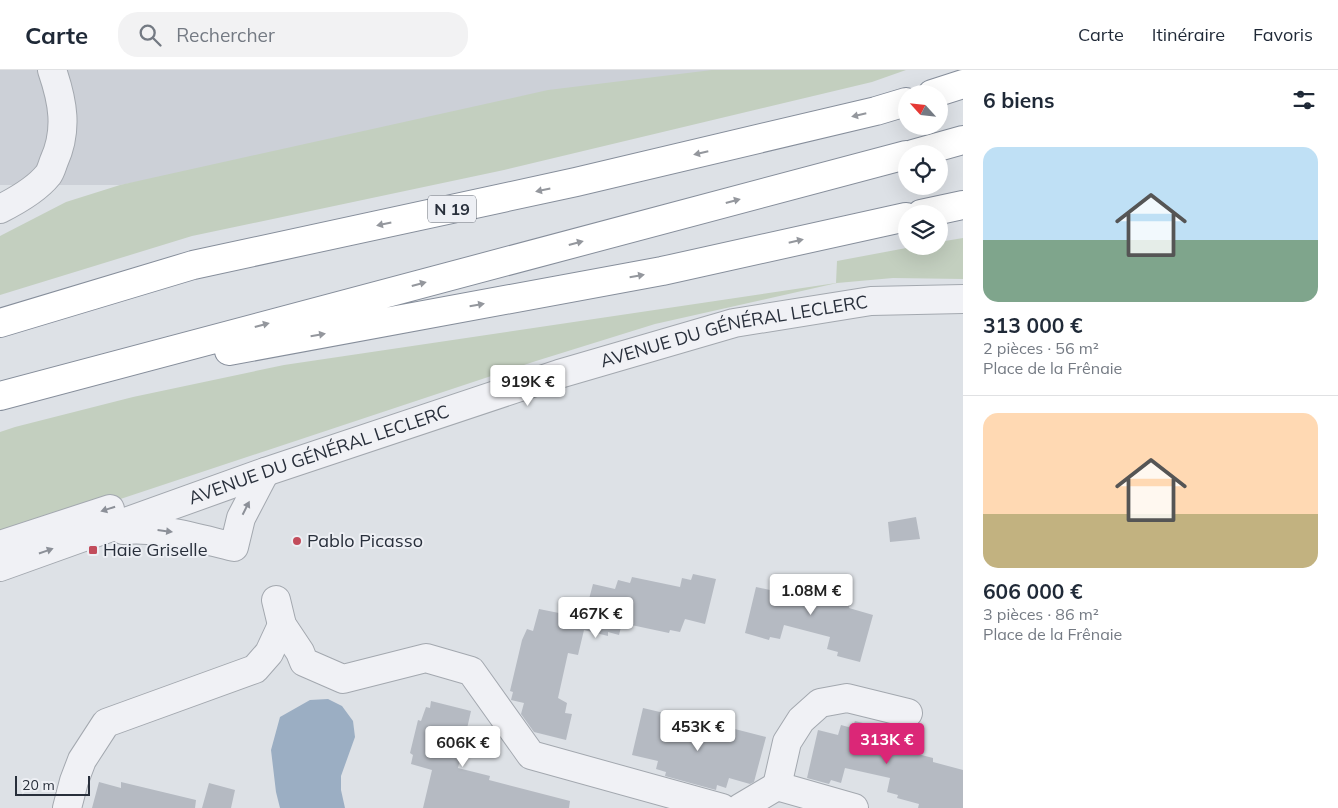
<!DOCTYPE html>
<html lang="fr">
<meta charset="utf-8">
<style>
body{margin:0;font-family:Mulish,sans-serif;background:#f2f2f3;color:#1f2937;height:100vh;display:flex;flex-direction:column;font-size:19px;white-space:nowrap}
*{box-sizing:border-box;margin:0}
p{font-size:16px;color:#747a83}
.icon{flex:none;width:28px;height:28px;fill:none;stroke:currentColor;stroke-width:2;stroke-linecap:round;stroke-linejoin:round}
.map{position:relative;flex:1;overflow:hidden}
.side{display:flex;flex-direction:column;background:#fff;width:375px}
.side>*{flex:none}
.needle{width:32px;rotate:297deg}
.tools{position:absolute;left:898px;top:15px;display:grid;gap:10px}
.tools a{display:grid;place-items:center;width:50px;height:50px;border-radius:50%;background:#fff;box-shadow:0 5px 20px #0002;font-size:25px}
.scale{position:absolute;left:15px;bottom:12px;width:75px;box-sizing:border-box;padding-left:5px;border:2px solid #282f3b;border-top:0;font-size:14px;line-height:18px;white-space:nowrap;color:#282f3b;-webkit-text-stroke:4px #edeff4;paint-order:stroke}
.price{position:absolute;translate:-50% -42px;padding:0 11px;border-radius:5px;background:#fff;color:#222;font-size:16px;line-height:32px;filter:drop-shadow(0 1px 2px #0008)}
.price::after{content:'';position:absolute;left:50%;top:30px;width:15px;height:11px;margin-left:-8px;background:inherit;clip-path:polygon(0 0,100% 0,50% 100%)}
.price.on{background:#db2777;color:#fff}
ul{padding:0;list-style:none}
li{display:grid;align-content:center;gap:10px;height:265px;padding:0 20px}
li+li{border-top:1px solid #e0e1e3}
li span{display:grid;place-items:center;height:155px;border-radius:15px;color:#555}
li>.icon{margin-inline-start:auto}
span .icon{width:90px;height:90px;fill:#fffc;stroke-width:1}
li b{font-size:21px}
h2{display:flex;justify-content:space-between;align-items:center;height:60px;padding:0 20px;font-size:21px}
header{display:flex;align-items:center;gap:30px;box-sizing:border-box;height:70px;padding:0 25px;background:#fff;border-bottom:1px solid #e0e1e3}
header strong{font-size:24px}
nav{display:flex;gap:28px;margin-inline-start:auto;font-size:18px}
.search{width:350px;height:45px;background:#f2f2f3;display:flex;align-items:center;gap:12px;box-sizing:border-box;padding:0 18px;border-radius:20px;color:#747a83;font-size:19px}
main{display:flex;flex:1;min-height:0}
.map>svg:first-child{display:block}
.built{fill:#ccd0d7}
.green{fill:#c3cfbf}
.water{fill:#9baec3}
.building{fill:#b5bac2}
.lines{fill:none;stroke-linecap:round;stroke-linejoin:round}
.minor-casing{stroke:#a3a8af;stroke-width:30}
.highway-casing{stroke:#868e9b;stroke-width:30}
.minor{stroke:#f0f1f5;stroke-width:28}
.highway{stroke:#fff;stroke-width:28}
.oneway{fill:#94979d}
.oneway2{fill:#8c9098}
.poi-dot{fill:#c24c5b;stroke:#edeff4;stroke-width:2}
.labels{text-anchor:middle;stroke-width:4;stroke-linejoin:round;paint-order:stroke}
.shield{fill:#edeff4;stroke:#636972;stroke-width:1}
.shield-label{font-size:16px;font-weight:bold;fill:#282f3b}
.street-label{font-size:18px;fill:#282f3b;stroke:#edeff4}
.poi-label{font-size:18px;fill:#282f3b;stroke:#edeff4;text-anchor:start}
</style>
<header>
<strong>Carte</strong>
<div class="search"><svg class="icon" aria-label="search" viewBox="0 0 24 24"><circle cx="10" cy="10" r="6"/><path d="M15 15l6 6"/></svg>Rechercher</div>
<nav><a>Carte</a><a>Itinéraire</a><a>Favoris</a></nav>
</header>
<main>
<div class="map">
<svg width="963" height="738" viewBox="0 0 963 738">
<rect width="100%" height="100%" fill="#dde1e6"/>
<!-- built -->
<path class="built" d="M 0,0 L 760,0 L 120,115 L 0,115 Z"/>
<!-- green -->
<path class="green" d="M 712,0 L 906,0 L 872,12 L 504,100 L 192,166 L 0,225 L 0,166 L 66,132 L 120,115 L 548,20 Z
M 963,168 L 963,209 L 893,208 L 837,213 L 655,254 L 536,291 L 0,469 L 0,362 L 15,357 L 133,327 L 284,295 L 836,213 L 837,191 L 917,176 L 939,176 L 939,172 Z"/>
<!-- water -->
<path class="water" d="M 328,629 L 342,636 L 353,651 L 355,667 L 341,706 L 341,720 L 345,738 L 280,738 L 276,722 L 271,680 L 280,647 L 310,630 Z"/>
<!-- building -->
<path class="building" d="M 916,447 L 920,469 L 890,472 L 888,452 Z
M 693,504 L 716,509 L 705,554 L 685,549 L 680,562 L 670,560 L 669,563 L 622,553 L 619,565 L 608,562 L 608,566 L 584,560 L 578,585 L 568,583 L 558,628 L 567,633 L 565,643 L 572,644 L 566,670 L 534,662 L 521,644 L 524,633 L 511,630 L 513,622 L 510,621 L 522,570 L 527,559 L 533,561 L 539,539 L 584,548 L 593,514 L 615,519 L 618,510 L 630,513 L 632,507 L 680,517 L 682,508 L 691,510 Z
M 794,507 L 840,519 L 839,523 L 845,524 L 843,530 L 850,532 L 849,538 L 873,545 L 860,592 L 837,586 L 838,582 L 827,579 L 830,567 L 784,555 L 780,569 L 770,567 L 769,570 L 745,563 L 756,517 L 779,522 L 781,514 L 791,517 Z
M 431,631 L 471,641 L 458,698 L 490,706 L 489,710 L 570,731 L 569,738 L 423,738 L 432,700 L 411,694 L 413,685 L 410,683 L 418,650 L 421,651 L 426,637 L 430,638 Z
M 643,638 L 681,647 L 679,660 L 717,670 L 718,665 L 725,667 L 727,657 L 766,667 L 754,712 L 750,714 L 729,708 L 726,718 L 717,715 L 716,720 L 665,706 L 666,702 L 656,699 L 658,691 L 632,685 Z
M 855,651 L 902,663 L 900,670 L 911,673 L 910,682 L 933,688 L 933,692 L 963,700 L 963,738 L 918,738 L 919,734 L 897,728 L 898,725 L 887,722 L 890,708 L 845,698 L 841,713 L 831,710 L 829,714 L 807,708 L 818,660 L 838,665 L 841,655 L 852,658 Z
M 99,712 L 121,718 L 121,712 L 196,730 L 195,738 L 92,738 Z
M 209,713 L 235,720 L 231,738 L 202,738 Z"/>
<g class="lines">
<!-- minor casing -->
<g class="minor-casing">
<g id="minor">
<path d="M 0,139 C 16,131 36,120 48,105 C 51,101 52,96 54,91 C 68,60 63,32 52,0"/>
<path d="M 123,460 C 163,457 196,468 234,477 L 241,448 L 265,402"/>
<path d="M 0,475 L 110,439"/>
<path id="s1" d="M 0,497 L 265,402 L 559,304 L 734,253 L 871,231 L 963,229"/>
<path d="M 276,530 L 282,555 L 300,582 L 304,592 L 343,609 L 426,588 L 471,601 L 531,685 L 722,738"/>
<path d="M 777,716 L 787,672 L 801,650 L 820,633 L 847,628 L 908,643"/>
<path d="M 67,738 L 74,711 L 82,690 L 106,653 L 255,599 L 269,583 L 282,555"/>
<path d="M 740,738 L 777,716 L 854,738"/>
</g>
</g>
<!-- highway casing -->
<g class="highway-casing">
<path id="highway" d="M 932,24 L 963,14
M 913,84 L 963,70
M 921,144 L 963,135
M 0,253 L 193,195 L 576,112 L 876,41 L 906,32
M 229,281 L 662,201 L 906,147
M 0,326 L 906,85"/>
</g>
<!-- minor -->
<use href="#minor" class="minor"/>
<!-- highway -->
<use href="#highway" class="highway"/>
</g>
<!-- one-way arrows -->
<defs><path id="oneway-solid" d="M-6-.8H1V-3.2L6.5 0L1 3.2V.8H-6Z" transform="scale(1.25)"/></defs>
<g class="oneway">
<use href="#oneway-solid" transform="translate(859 45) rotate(167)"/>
<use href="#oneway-solid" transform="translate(701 83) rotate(167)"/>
<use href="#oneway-solid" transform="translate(543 120) rotate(168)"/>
<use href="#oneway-solid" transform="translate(733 131) rotate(-15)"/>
<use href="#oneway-solid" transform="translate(384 154) rotate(168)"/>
<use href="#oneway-solid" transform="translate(796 171) rotate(-13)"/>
<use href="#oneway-solid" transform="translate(576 173) rotate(-15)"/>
<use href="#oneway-solid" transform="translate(637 206) rotate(-10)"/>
<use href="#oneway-solid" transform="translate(419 214) rotate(-15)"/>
<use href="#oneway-solid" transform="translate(477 235) rotate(-10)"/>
<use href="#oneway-solid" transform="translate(262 255) rotate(-15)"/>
<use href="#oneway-solid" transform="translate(318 265) rotate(-10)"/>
</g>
<g class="oneway2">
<use href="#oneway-solid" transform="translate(246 438) rotate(-63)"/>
<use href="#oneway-solid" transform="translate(108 439) rotate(162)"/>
<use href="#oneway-solid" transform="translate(165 461) rotate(7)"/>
<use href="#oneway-solid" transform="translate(46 481) rotate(-19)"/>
</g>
<!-- markers -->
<g class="poi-dot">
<circle cx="297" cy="471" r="5"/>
<rect x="88" y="475" width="10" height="10" rx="2.5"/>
</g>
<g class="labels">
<!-- shield labels -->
<rect class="shield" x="428" y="125.5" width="48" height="27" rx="4"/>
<g class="shield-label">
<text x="452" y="145">N 19</text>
</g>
<!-- street labels -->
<g class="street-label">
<text dy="6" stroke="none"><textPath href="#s1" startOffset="772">AVENUE DU GÉNÉRAL LECLERC</textPath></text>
<text dy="6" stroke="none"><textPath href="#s1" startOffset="338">AVENUE DU GÉNÉRAL LECLERC</textPath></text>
</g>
<!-- poi labels -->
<g class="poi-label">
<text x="307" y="477">Pablo Picasso</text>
<text x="103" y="486">Haie Griselle</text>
</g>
</g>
</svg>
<div class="tools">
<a><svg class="needle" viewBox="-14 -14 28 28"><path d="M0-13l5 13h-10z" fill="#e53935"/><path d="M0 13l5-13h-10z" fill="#747a83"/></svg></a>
<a><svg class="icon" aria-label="locate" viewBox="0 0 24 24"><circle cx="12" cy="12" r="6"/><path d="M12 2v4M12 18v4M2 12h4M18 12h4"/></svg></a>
<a><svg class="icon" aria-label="layers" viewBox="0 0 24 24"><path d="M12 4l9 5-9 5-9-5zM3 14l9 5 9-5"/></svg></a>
</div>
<div class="scale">20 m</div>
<b class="price" style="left:528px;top:337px">919K €</b>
<b class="price" style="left:811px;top:546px">1.08M €</b>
<b class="price" style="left:596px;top:569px">467K €</b>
<b class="price" style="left:698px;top:682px">453K €</b>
<b class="price on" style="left:887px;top:695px">313K €</b>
<b class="price" style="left:463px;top:698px">606K €</b>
</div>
<section class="side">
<h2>6 biens<svg class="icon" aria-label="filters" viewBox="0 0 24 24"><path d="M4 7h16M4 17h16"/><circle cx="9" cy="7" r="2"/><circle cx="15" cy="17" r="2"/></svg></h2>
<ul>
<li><span style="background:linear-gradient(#bfe0f5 60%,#7fa58c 0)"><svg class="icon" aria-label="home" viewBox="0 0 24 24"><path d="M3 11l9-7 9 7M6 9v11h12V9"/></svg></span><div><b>313 000 €</b><p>2 pièces · 56 m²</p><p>Place de la Frênaie</p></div></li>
<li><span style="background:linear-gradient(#ffd9b3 65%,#c2b280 0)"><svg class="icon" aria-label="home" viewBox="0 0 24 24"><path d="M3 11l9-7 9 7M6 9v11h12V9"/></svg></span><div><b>606 000 €</b><p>3 pièces · 86 m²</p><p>Place de la Frênaie</p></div></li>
</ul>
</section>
</main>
